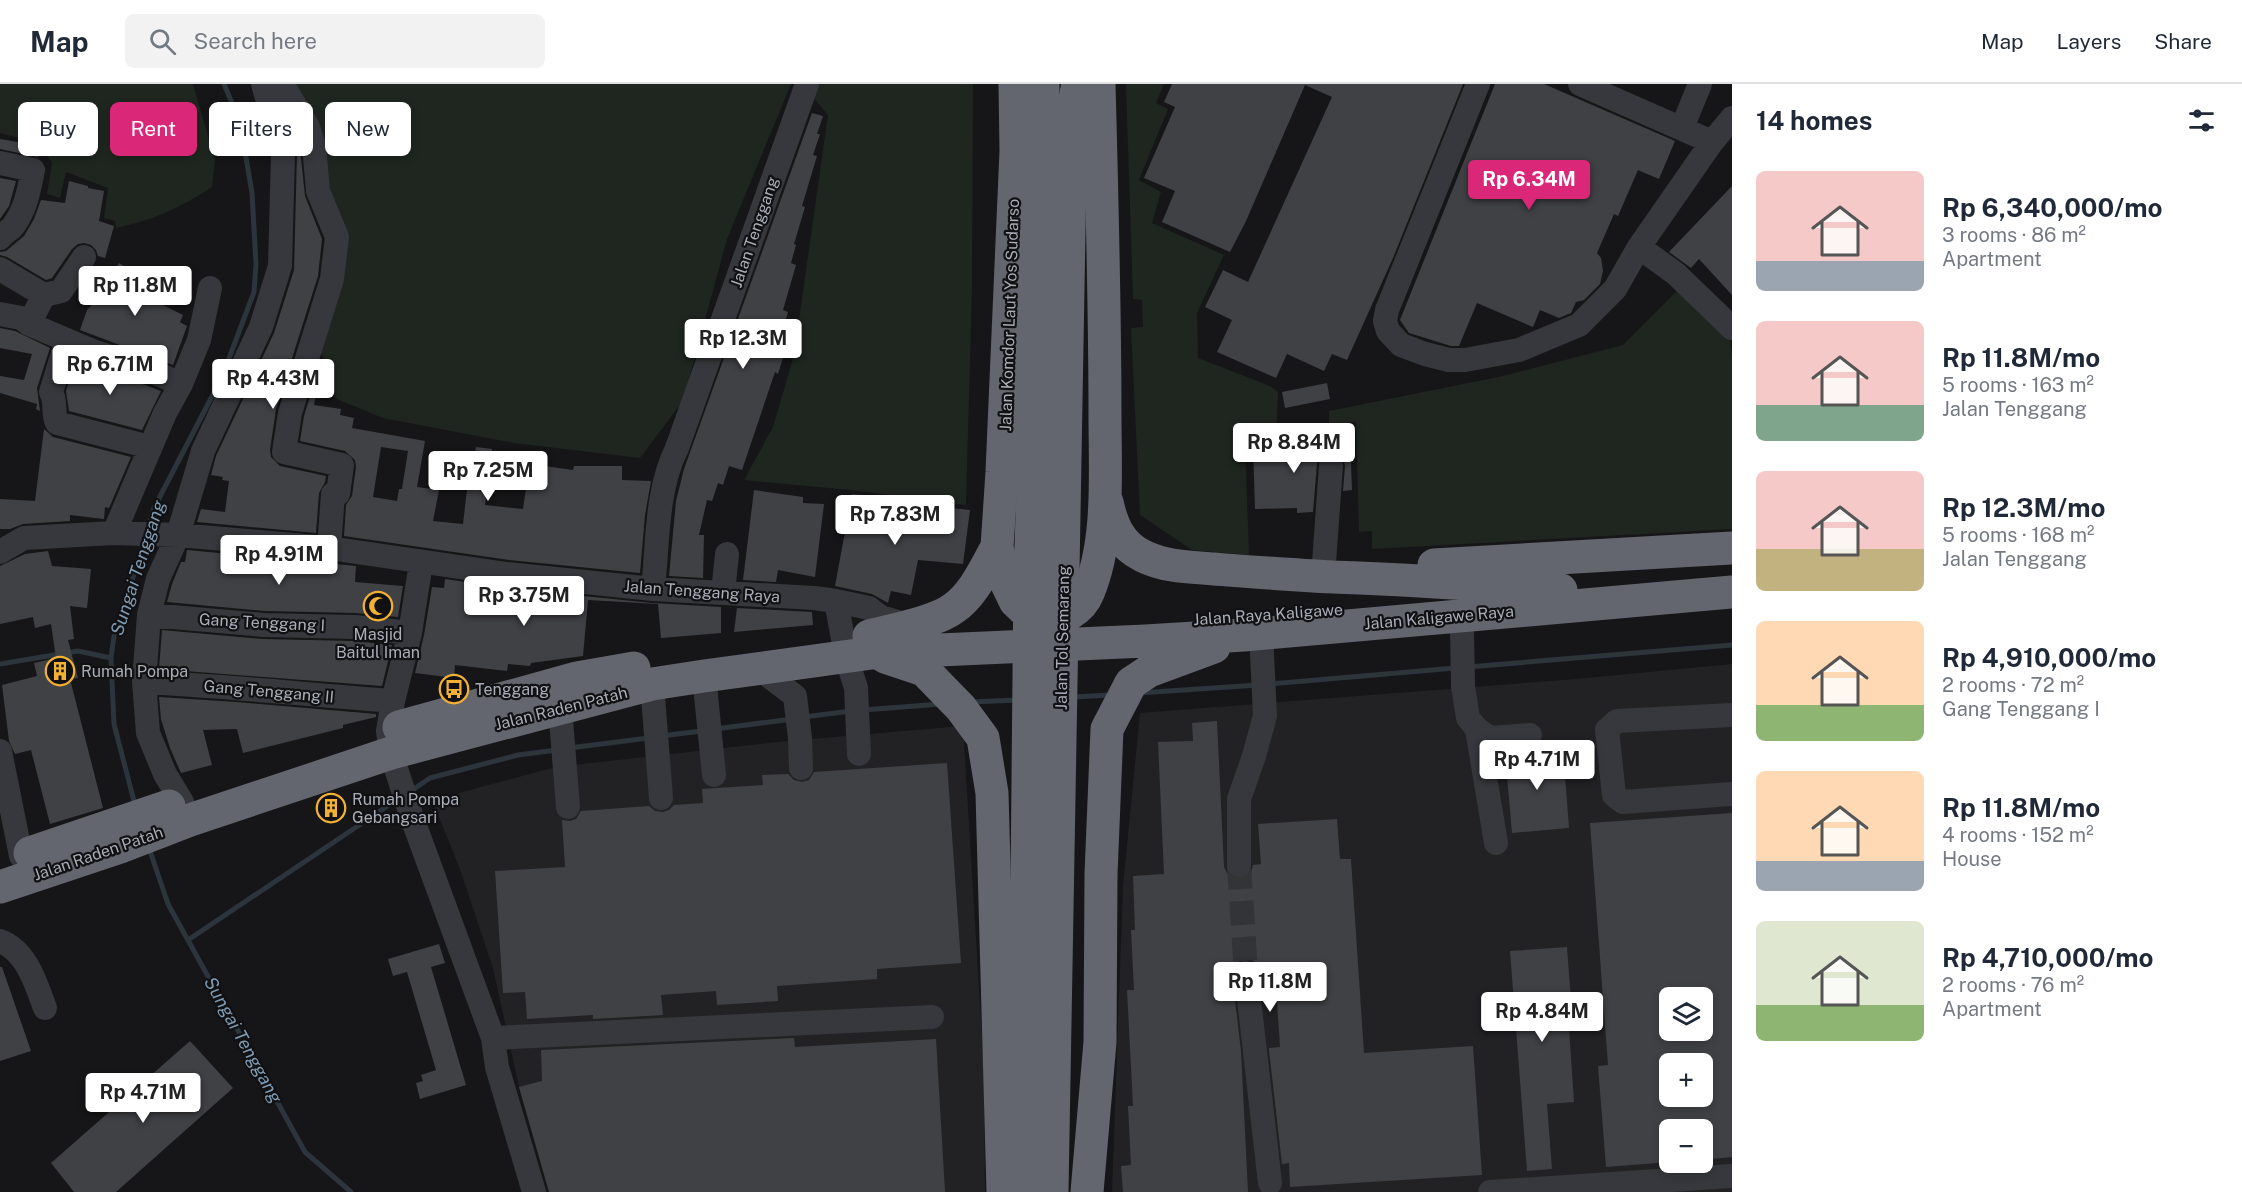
<!DOCTYPE html>
<meta charset="utf-8">
<style>
body{margin:0;font-family:"Public Sans",sans-serif;background:#f2f2f3;color:#1f2937;height:100vh;display:flex;flex-direction:column;font-size:22px;white-space:nowrap}
*{box-sizing:border-box;margin:0}
p{font-size:20px;color:#747a83}
.icon{flex:none;width:33px;height:33px;fill:none;stroke:currentColor;stroke-width:2;stroke-linecap:round;stroke-linejoin:round}
.map{position:relative;flex:1;overflow:hidden}
.details{display:flex;flex-direction:column;background:#fff;width:510px}
.details>*{flex:none}
.hud{position:absolute;left:18px;top:18px;width:570px;height:54px;display:flex;gap:12px}
.fabs{position:absolute;left:1659px;top:903px;display:grid;gap:12px}
.fabs a{display:grid;place-items:center;width:54px;height:54px;border-radius:9px;background:#fff;box-shadow:0 3px 9px #0003;font-size:30px}
.price{position:absolute;translate:-50% -51px;padding:0 14px;border-radius:6px;background:#fff;color:#222;font-size:20px;line-height:39px;filter:drop-shadow(0 2px 3px #0008)}
.price::after{content:'';position:absolute;left:50%;top:36px;width:18px;height:14px;margin-left:-9px;background:inherit;clip-path:polygon(0 0,100% 0,50% 100%)}
.price.active{background:#db2777;color:#fff}
ul{padding:0;list-style:none}
li{display:flex;align-items:center;gap:18px;height:150px;padding:0 24px}
li span{display:grid;place-items:center;flex:none;width:168px;height:120px;border-radius:9px;color:#555}
li>.icon{margin-inline-start:auto}
span .icon{width:72px;height:72px;fill:#fffc;stroke-width:1}
li b{font-size:26px}
h2{display:flex;justify-content:space-between;align-items:center;height:72px;padding:0 24px;font-size:26px}
.pill{padding:0 21px;border-radius:9px;background:#fff;box-shadow:0 3px 9px #0003;font-size:21px;line-height:54px}
.pill.active{background:#db2777;color:#fff}
header{display:flex;align-items:center;gap:36px;box-sizing:border-box;height:84px;padding:0 30px;background:#fff;border-bottom:2px solid #e0e1e3}
header strong{font-size:28px}
nav{display:flex;gap:33px;margin-inline-start:auto;font-size:21px}
.search{width:420px;height:54px;background:#f2f2f3;display:flex;align-items:center;gap:15px;box-sizing:border-box;padding:0 21px;border-radius:9px;color:#747a83;font-size:22px}
main{display:flex;flex:1;min-height:0}
.map>svg:first-child{display:block}
.built{fill:#222225;fill-rule:evenodd}
.green{fill:#1e261f}
.lines{fill:none;stroke-linecap:round;stroke-linejoin:round}
.stream{stroke:#2c353c;stroke-width:5}
.building{fill:#404145;fill-rule:evenodd}
.minor-tunnel{stroke:#333438;stroke-width:24;stroke-dasharray:24 12;stroke-linecap:butt}
.minor{stroke:#37383d;stroke-width:24}
.highway{stroke:#63666e;stroke-width:33}
.highway-bridge{stroke:#63666e;stroke-width:33}
.labels{text-anchor:middle;stroke-width:4.5;stroke-linejoin:round;paint-order:stroke}
.street-label{font-size:16px;fill:#a8adb8;stroke:#111113}
.poi-label{font-size:16px;fill:#a8adb8;stroke:#111113;text-anchor:start}
.water-label{font-size:18px;font-style:italic;fill:#7f9bb3;stroke:#111113}
</style>
<header>
<strong>Map</strong>
<div class="search"><svg class="icon" aria-label="search" viewBox="0 0 24 24"><circle cx="10" cy="10" r="6"/><path d="M15 15l6 6"/></svg>Search here</div>
<nav><a>Map</a><a>Layers</a><a>Share</a></nav>
</header>
<main>
<div class="map">
<svg width="1732" height="1108" viewBox="0 0 1732 1108">
<rect width="100%" height="100%" fill="#161618"/>
<!-- built -->
<path class="built" d="M 1732,580 L 1732,1108 L 1112,1108 L 1123,802 L 1140,629 L 1576,595 ZM 1670,914 L 1702,914 L 1702,946 L 1670,946 ZM 1670,980 L 1702,980 L 1702,1012 L 1670,1012 ZM 1670,1046 L 1702,1046 L 1702,1078 L 1670,1078 Z
M 963,642 L 984,986 L 985,1108 L 549,1108 L 519,1003 L 493,884 L 461,788 L 435,723 L 459,709 L 556,683 L 787,657 Z"/>
<!-- green -->
<path class="green" d="M 0,0 L 193,0 L 215,76 L 212,103 C 182,123 151,137 116,144 L 115,137 L 104,134 L 108,104 L 66,88 L 60,114 L 47,110 L 52,79 L 39,59 L 0,49 Z
M 294,0 L 791,0 L 727,155 L 683,317 L 640,374 L 514,359 L 383,334 L 337,315 L 322,298 L 331,286 L 317,263 L 349,154 L 328,120 Z
M 815,0 L 973,0 L 972,204 L 966,421 L 850,406 L 744,396 L 773,343 L 794,271 L 828,31 L 812,12 Z
M 1126,0 L 1164,0 L 1156,19 L 1168,25 L 1139,96 L 1161,108 L 1152,139 L 1224,171 L 1197,229 L 1198,274 L 1270,302 L 1278,308 L 1276,357 L 1245,359 L 1249,471 L 1192,466 L 1140,431 L 1131,244 L 1143,243 L 1142,216 L 1133,215 Z
M 1678,206 L 1730,255 L 1732,272 L 1732,445 L 1372,465 L 1372,447 L 1359,448 L 1356,338 L 1329,340 L 1329,327 L 1503,292 L 1623,261 Z"/>
<g class="lines">
<!-- stream -->
<path class="stream" d="M 148,444 L 154,424 L 222,293 L 254,208 L 256,180 L 252,109 L 240,38 L 224,0
M 0,580 L 78,567 L 111,574
M 1468,583 L 1732,561
M 1270,600 L 1455,584
M 1139,609 L 1258,601
M 1073,613 L 1111,611
M 971,618 L 1019,616
M 863,626 L 941,620
M 804,633 L 851,627
M 715,645 L 792,635
M 661,652 L 702,647
M 569,664 L 649,654
M 411,707 L 430,694 L 518,671 L 557,666
M 135,721 L 114,640 L 111,574 L 114,552 L 145,456
M 149,764 L 168,820 L 305,1068 L 351,1108
M 188,856 L 398,715"/>
</g>
<!-- building -->
<path class="building" d="M 1172,0 L 1463,0 L 1393,174 L 1347,276 L 1332,270 L 1324,287 L 1287,270 L 1276,294 L 1217,268 L 1232,236 L 1205,223 L 1223,186 L 1248,198 L 1332,13 L 1305,1 L 1246,137 L 1230,168 L 1162,138 L 1175,107 L 1144,94 L 1175,23 L 1164,18 Z
M 1495,0 L 1544,0 L 1675,57 L 1659,95 L 1638,86 L 1618,132 L 1614,130 L 1597,169 L 1601,174 L 1603,187 L 1600,200 L 1584,216 L 1576,218 L 1571,229 L 1559,234 L 1540,226 L 1533,243 L 1477,219 L 1459,262 L 1451,262 L 1409,249 L 1400,236 Z
M 812,29 L 823,32 L 817,50 L 820,50 L 813,71 L 817,72 L 802,122 L 805,123 L 794,160 L 796,161 L 791,179 L 796,181 L 783,226 L 788,228 L 782,248 L 790,251 L 778,290 L 775,288 L 742,386 L 729,382 L 723,401 L 718,399 L 712,417 L 707,416 L 699,451 L 704,451 L 703,494 L 669,492 L 676,417 L 684,385 Z
M 289,39 L 295,49 L 300,65 L 305,112 L 322,155 L 318,192 L 276,325 L 270,366 L 271,373 L 280,382 L 326,392 L 325,398 L 319,409 L 316,449 L 197,438 L 201,425 L 225,428 L 229,397 L 222,396 L 223,393 L 211,391 L 216,372 L 274,249 L 294,186 L 297,70 Z
M 0,55 L 40,62 L 38,73 L 0,65 Z
M 0,94 L 16,97 L 9,122 L 0,135 Z
M 69,97 L 88,102 L 88,104 L 104,107 L 99,137 L 114,142 L 105,174 L 98,172 L 96,166 L 91,161 L 84,159 L 78,160 L 72,165 L 52,194 L 46,196 L 7,173 L 0,171 L 0,168 L 6,167 L 24,152 L 34,135 L 41,116 L 65,119 Z
M 1732,102 L 1732,211 L 1699,175 L 1691,184 L 1669,168 Z
M 119,179 L 156,201 L 151,208 L 166,216 L 163,221 L 183,231 L 180,238 L 187,242 L 173,281 L 80,246 L 87,226 L 100,212 Z
M 0,244 L 15,247 L 50,264 L 37,304 L 40,327 L 36,325 L 37,320 L 0,309 L 0,292 L 24,296 L 32,270 L 0,264 Z
M 76,275 L 161,307 L 142,346 L 69,327 L 66,307 Z
M 320,280 L 322,280 L 314,321 L 341,325 L 340,331 L 354,334 L 352,344 L 425,357 L 417,403 L 439,406 L 433,437 L 463,440 L 469,388 L 472,388 L 476,363 L 492,365 L 492,368 L 530,373 L 530,380 L 573,386 L 574,382 L 622,382 L 622,396 L 651,397 L 645,431 L 640,489 L 509,476 L 344,452 L 346,421 L 352,412 L 356,383 L 355,376 L 345,367 L 300,357 L 304,332 ZM 381,363 L 408,367 L 402,405 L 399,405 L 397,417 L 373,413 ZM 489,392 L 527,397 L 523,425 L 485,421 Z
M 1327,299 L 1330,315 L 1285,324 L 1282,308 Z
M 44,345 L 53,353 L 131,373 L 109,424 L 105,423 L 104,435 L 70,431 L 70,437 L 23,440 L 10,445 L 0,445 L 0,415 L 35,417 Z
M 1350,352 L 1352,406 L 1343,407 L 1345,382 L 1343,374 L 1339,370 L 1333,367 L 1325,368 L 1320,373 L 1317,380 L 1313,428 L 1297,429 L 1297,424 L 1255,425 L 1253,364 L 1325,362 L 1325,353 Z
M 754,406 L 803,413 L 803,419 L 824,420 L 815,493 L 778,486 L 776,498 L 743,496 Z
M 852,410 L 892,414 L 890,430 L 949,435 L 951,424 L 970,426 L 963,480 L 918,476 L 911,511 L 891,507 L 888,519 L 872,510 L 835,502 Z
M 187,466 L 356,482 L 355,498 L 403,502 L 398,533 L 355,529 L 265,527 L 167,518 L 172,500 L 181,478 L 185,478 Z
M 48,467 L 52,482 L 91,485 L 87,524 L 70,522 L 74,555 L 68,556 L 78,594 L 70,595 L 103,724 L 50,740 L 31,666 L 15,670 L 9,657 L 2,601 L 37,592 L 34,579 L 56,574 L 51,540 L 35,544 L 33,533 L 0,540 L 0,482 L 25,470 Z
M 445,495 L 506,504 L 652,519 L 721,523 L 721,549 L 661,554 L 658,520 L 588,516 L 583,572 L 531,579 L 530,582 L 508,580 L 507,587 L 455,581 L 454,594 L 415,589 L 424,551 L 432,503 L 444,504 Z
M 737,524 L 812,528 L 813,541 L 734,548 Z
M 162,546 L 263,555 L 354,557 L 392,561 L 382,602 L 159,585 Z
M 159,613 L 236,618 L 376,630 L 376,633 L 343,641 L 343,644 L 243,669 L 237,645 L 203,646 L 212,681 L 181,689 L 170,664 L 161,635 Z
M 1217,637 L 1224,783 L 1227,789 L 1232,794 L 1240,795 L 1247,793 L 1251,789 L 1253,781 L 1261,780 L 1258,740 L 1337,735 L 1340,775 L 1351,775 L 1364,969 L 1473,962 L 1482,1091 L 1290,1103 L 1289,1079 L 1282,1080 L 1269,966 L 1269,964 L 1280,963 L 1275,888 L 1260,889 L 1257,880 L 1252,876 L 1245,875 L 1237,878 L 1233,884 L 1232,891 L 1241,967 L 1248,1108 L 1123,1108 L 1121,1082 L 1131,1081 L 1128,1022 L 1133,1022 L 1127,906 L 1134,906 L 1131,846 L 1135,846 L 1133,792 L 1164,790 L 1158,658 L 1193,657 L 1192,639 Z
M 1563,665 L 1569,744 L 1512,749 L 1505,670 Z
M 947,679 L 961,879 L 877,885 L 877,895 L 777,902 L 778,917 L 717,921 L 716,907 L 661,911 L 663,931 L 610,934 L 593,935 L 593,931 L 527,935 L 525,908 L 503,909 L 495,787 L 565,783 L 562,736 L 570,737 L 576,735 L 581,727 L 649,722 L 655,727 L 663,728 L 669,726 L 674,721 L 703,719 L 702,705 L 763,701 L 762,691 L 788,690 L 794,696 L 802,698 L 809,696 L 814,688 Z
M 338,712 L 346,725 L 324,736 L 317,723 Z
M 1732,729 L 1732,1073 L 1702,1076 L 1702,1046 L 1670,1046 L 1670,1078 L 1606,1083 L 1598,982 L 1608,981 L 1590,739 ZM 1670,914 L 1702,914 L 1702,946 L 1670,946 ZM 1670,980 L 1702,980 L 1702,1012 L 1670,1012 Z
M 439,860 L 445,879 L 431,883 L 466,1001 L 420,1015 L 416,999 L 423,997 L 421,991 L 436,986 L 407,888 L 393,892 L 388,875 Z
M 1567,863 L 1573,944 L 1569,944 L 1574,1018 L 1547,1020 L 1552,1085 L 1527,1087 L 1510,867 Z
M 0,883 L 2,883 L 31,967 L 0,977 Z
M 794,954 L 795,963 L 936,955 L 945,1108 L 549,1108 L 519,1003 L 542,997 L 541,966 Z
M 190,957 L 233,1004 L 116,1108 L 74,1108 L 51,1079 Z"/>
<g class="lines">
<!-- minor-tunnel -->
<path class="minor-tunnel" d="M 1239,781 L 1246,889"/>
<!-- minor -->
<path class="minor" d="M 282,0 L 308,43 L 314,62 L 318,107 L 337,153 L 332,195 L 290,329 L 284,368 L 342,381 L 338,410 L 333,410 L 329,464
M 1478,0 L 1387,226 L 1385,237 L 1388,247 L 1401,261 L 1425,270 L 1449,276 L 1465,276 L 1519,266 L 1579,241 L 1615,205 L 1639,163
M 1580,0 L 1712,58
M 1732,34 L 1712,58 L 1639,163 L 1676,190 L 1732,244
M 1682,44 L 1700,0
M 0,79 L 33,86 C 29,106 26,124 14,141 C 10,147 4,148 0,154
M 0,185 L 44,211 L 29,240
M 44,211 L 61,207 L 84,173
M 0,230 L 21,234 L 29,240 L 95,268 L 144,284 L 181,300
M 67,256 L 51,308 C 57,318 52,329 57,339 L 150,363
M 114,449 L 165,329 L 181,300 L 199,256 L 210,204
M 0,468 L 24,454 L 114,449 L 178,451 L 329,464 L 507,490 L 653,505 L 814,514 L 836,517 L 843,555
M 421,479 L 410,549 L 393,617 L 388,647 L 391,669 L 411,731 L 493,954 L 497,983 L 534,1108
M 1323,493 L 1331,381
M 653,505 C 658,458 656,406 677,364 L 807,0
M 723,509 L 727,470
M 836,517 L 869,524 L 881,533 L 910,542
M 149,531 L 264,541 L 355,543 L 410,549
M 1462,545 L 1463,602 L 1468,634 L 1477,645 L 1490,654 L 1530,651
M 846,572 L 856,604 L 859,670
M 758,584 L 795,612 L 800,654 L 801,684
M 704,592 L 714,691
M 144,598 C 227,602 310,611 393,617
M 652,600 L 661,714
M 560,623 L 568,723
M 1732,631 L 1617,637 L 1607,646 L 1614,711 L 1623,718 L 1732,710
M 1477,645 L 1496,759
M 0,667 L 21,772
M 182,718 L 165,690 L 148,649 L 144,598 L 149,531 L 158,495 L 178,451 L 203,367 L 261,243 L 280,182 L 283,70 L 263,0
M 1239,781 L 1239,715 L 1254,672 L 1265,632 L 1261,549
M 0,857 C 27,867 36,900 45,924
M 1246,889 L 1270,1099
M 493,954 L 932,933
M 1490,1108 L 1732,1092"/>
<!-- highway -->
<path class="highway" d="M 1015,0 L 1016,67 L 1002,388 L 997,463 L 1004,494 L 1015,517 L 1041,542 L 1046,544
M 1071,35 L 1078,0
M 1107,418 C 1112,441 1120,461 1143,472 C 1165,483 1190,483 1214,485 C 1254,488 1293,491 1333,493 C 1409,495 1485,502 1561,506
M 1434,481 L 1732,464
M 1041,542 C 1059,535 1080,529 1088,509 C 1110,457 1105,389 1105,333 C 1105,222 1102,111 1099,0
M 869,552 C 891,546 936,538 954,524 C 974,510 985,484 997,463
M 885,573 L 924,586 L 961,624 L 983,654 L 992,709 L 1003,1108
M 399,643 L 577,594 L 634,584
M 30,769 L 169,722
M 0,803 L 120,763 L 190,736 L 391,669 L 652,600 L 704,592 L 872,569 L 1145,557 L 1244,551 L 1732,508
M 1087,1108 L 1100,958 L 1101,790 L 1107,645 L 1131,599 L 1149,587 L 1214,563"/>
<!-- highway-bridge -->
<path class="highway-bridge" d="M 1024,1108 L 1030,490 L 1042,149 L 1043,3
M 1052,1108 L 1071,35"/>
</g>
<!-- icons -->
<defs>
<g id="mosque-ring" transform="scale(1.5)"><circle r="9.5" fill="#111113" stroke="#f2b134" stroke-width="1.5"/><path d="M3.5-4.9A6 6 0 1 0 3.5 4.9A5 5 0 1 1 3.5-4.9Z" fill="#f2b134"/></g>
<g id="building-ring" transform="scale(1.5)"><circle r="9.5" fill="#111113" stroke="#f2b134" stroke-width="1.5"/><path d="M-4-6H4V6H1V3H-1V6H-4ZM-2.5-4.3h1.7v1.8h-1.7ZM.8-4.3h1.7v1.8H.8ZM-2.5-1h1.7V.8h-1.7ZM.8-1h1.7V.8H.8Z" fill="#f2b134"/></g>
<g id="bus-ring" transform="scale(1.5)"><circle r="9.5" fill="#111113" stroke="#f2b134" stroke-width="1.5"/><path d="M-5-6H5V4H4V6H2V4H-2V6H-4V4H-5ZM-3.5-4V0h7V-4ZM-3.5 1.2v1.5H-2V1.2ZM2 1.2v1.5H3.5V1.2Z" fill="#f2b134"/></g>
</defs>
<g fill-rule="evenodd">
<use href="#mosque-ring" x="378" y="522"/>
<use href="#building-ring" x="60" y="587"/>
<use href="#bus-ring" x="454" y="605"/>
<use href="#building-ring" x="331" y="724"/>
</g>
<g class="labels">
<!-- street labels -->
<g class="street-label">
<text transform="translate(754 148) rotate(-71)" y="6">Jalan Tenggang</text>
<text transform="translate(1009 231) rotate(-88)" y="6">Jalan Komdor Laut Yos Sudarso</text>
<text transform="translate(702 507) rotate(4)" y="6">Jalan Tenggang Raya</text>
<text transform="translate(1268 530) rotate(-4)" y="6">Jalan Raya Kaligawe</text>
<text transform="translate(1439 533) rotate(-5)" y="6">Jalan Kaligawe Raya</text>
<text transform="translate(262 538) rotate(3)" y="6">Gang Tenggang I</text>
<text transform="translate(1062 554) rotate(-89)" y="6">Jalan Tol Semarang</text>
<text transform="translate(269 607) rotate(5)" y="6">Gang Tenggang II</text>
<text transform="translate(561 624) rotate(-14)" y="6">Jalan Raden Patah</text>
<text transform="translate(98 769) rotate(-19)" y="6">Jalan Raden Patah</text>
</g>
<!-- poi labels -->
<g class="poi-label">
<text x="378" y="556" text-anchor="middle">Masjid<tspan x="378" dy="18">Baitul Iman</tspan></text>
<text x="81" y="593">Rumah Pompa</text>
<text x="475" y="611">Tenggang</text>
<text x="352" y="721">Rumah Pompa<tspan x="352" dy="18">Gebangsari</tspan></text>
</g>
<!-- water labels -->
<g class="water-label">
<text transform="translate(138 484) rotate(-72)" y="6">Sungai Tenggang</text>
<text transform="translate(243 956) rotate(61)" y="6">Sungai Tenggang</text>
</g>
</g>
</svg>
<div class="fabs">
<a><svg class="icon" aria-label="layers" viewBox="0 0 24 24"><path d="M12 4l9 5-9 5-9-5zM3 14l9 5 9-5"/></svg></a>
<a>+</a>
<a>−</a>
</div>
<b class="price active" style="left:1529px;top:127px">Rp 6.34M</b>
<b class="price" style="left:135px;top:233px">Rp 11.8M</b>
<b class="price" style="left:743px;top:286px">Rp 12.3M</b>
<b class="price" style="left:110px;top:312px">Rp 6.71M</b>
<b class="price" style="left:273px;top:326px">Rp 4.43M</b>
<b class="price" style="left:1294px;top:390px">Rp 8.84M</b>
<b class="price" style="left:488px;top:418px">Rp 7.25M</b>
<b class="price" style="left:895px;top:462px">Rp 7.83M</b>
<b class="price" style="left:279px;top:502px">Rp 4.91M</b>
<b class="price" style="left:524px;top:543px">Rp 3.75M</b>
<b class="price" style="left:1537px;top:707px">Rp 4.71M</b>
<b class="price" style="left:1270px;top:929px">Rp 11.8M</b>
<b class="price" style="left:1542px;top:959px">Rp 4.84M</b>
<b class="price" style="left:143px;top:1040px">Rp 4.71M</b>
<div class="hud">
<a class="pill">Buy</a>
<a class="pill active">Rent</a>
<a class="pill">Filters</a>
<a class="pill">New</a>
</div>
</div>
<section class="details">
<h2>14 homes<svg class="icon" aria-label="filters" viewBox="0 0 24 24"><path d="M4 7h16M4 17h16"/><circle cx="9" cy="7" r="2"/><circle cx="15" cy="17" r="2"/></svg></h2>
<ul>
<li><span style="background:linear-gradient(#f6c9c9 75%,#9aa5b1 0)"><svg class="icon" aria-label="home" viewBox="0 0 24 24"><path d="M3 11l9-7 9 7M6 9v11h12V9"/></svg></span><div><b>Rp 6,340,000/mo</b><p>3 rooms · 86 m²</p><p>Apartment</p></div></li>
<li><span style="background:linear-gradient(#f6c9c9 70%,#7fa58c 0)"><svg class="icon" aria-label="home" viewBox="0 0 24 24"><path d="M3 11l9-7 9 7M6 9v11h12V9"/></svg></span><div><b>Rp 11.8M/mo</b><p>5 rooms · 163 m²</p><p>Jalan Tenggang</p></div></li>
<li><span style="background:linear-gradient(#f6c9c9 65%,#c2b280 0)"><svg class="icon" aria-label="home" viewBox="0 0 24 24"><path d="M3 11l9-7 9 7M6 9v11h12V9"/></svg></span><div><b>Rp 12.3M/mo</b><p>5 rooms · 168 m²</p><p>Jalan Tenggang</p></div></li>
<li><span style="background:linear-gradient(#ffd9b3 70%,#8fb573 0)"><svg class="icon" aria-label="home" viewBox="0 0 24 24"><path d="M3 11l9-7 9 7M6 9v11h12V9"/></svg></span><div><b>Rp 4,910,000/mo</b><p>2 rooms · 72 m²</p><p>Gang Tenggang I</p></div></li>
<li><span style="background:linear-gradient(#ffd9b3 75%,#9aa5b1 0)"><svg class="icon" aria-label="home" viewBox="0 0 24 24"><path d="M3 11l9-7 9 7M6 9v11h12V9"/></svg></span><div><b>Rp 11.8M/mo</b><p>4 rooms · 152 m²</p><p>House</p></div></li>
<li><span style="background:linear-gradient(#dfe7d0 70%,#8fb573 0)"><svg class="icon" aria-label="home" viewBox="0 0 24 24"><path d="M3 11l9-7 9 7M6 9v11h12V9"/></svg></span><div><b>Rp 4,710,000/mo</b><p>2 rooms · 76 m²</p><p>Apartment</p></div></li>
</ul>
</section>
</main>
